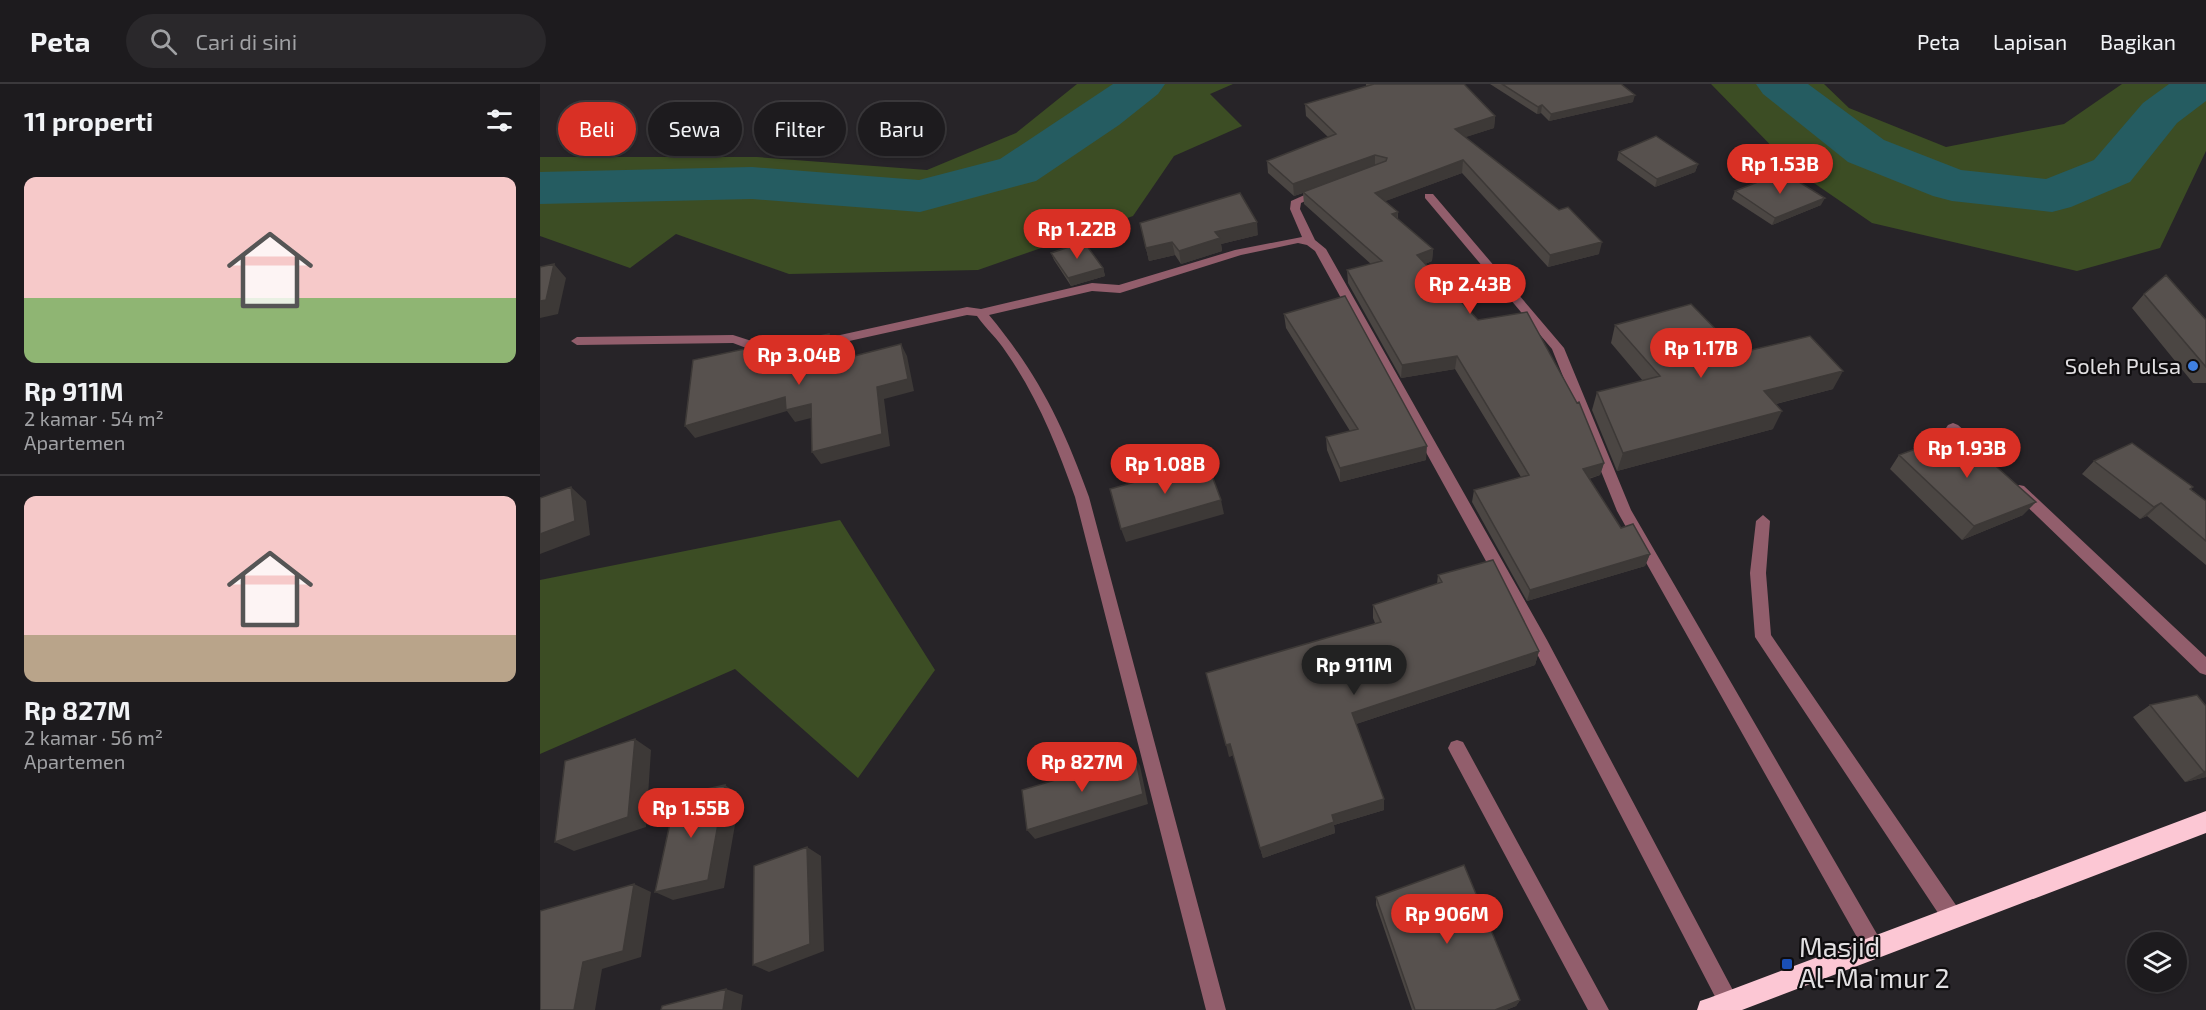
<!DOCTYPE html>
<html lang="id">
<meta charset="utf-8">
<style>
body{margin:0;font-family:"Exo 2",sans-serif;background:#2a282b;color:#f1f3f6;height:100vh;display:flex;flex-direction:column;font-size:22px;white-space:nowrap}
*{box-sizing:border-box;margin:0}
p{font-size:20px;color:#a0a1a4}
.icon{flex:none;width:33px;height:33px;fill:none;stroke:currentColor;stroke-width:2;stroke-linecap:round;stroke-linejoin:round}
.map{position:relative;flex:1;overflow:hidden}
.details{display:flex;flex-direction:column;background:#1d1b1e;width:540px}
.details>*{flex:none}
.hud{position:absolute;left:18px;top:18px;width:570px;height:54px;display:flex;gap:12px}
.fabs{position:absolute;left:1587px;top:848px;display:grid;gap:12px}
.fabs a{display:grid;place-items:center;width:60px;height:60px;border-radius:50%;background:#1d1b1e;box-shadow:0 2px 4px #0004,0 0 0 2px #3b393c;font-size:30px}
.price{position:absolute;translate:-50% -51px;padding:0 14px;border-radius:21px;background:#d93025;color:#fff;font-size:20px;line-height:39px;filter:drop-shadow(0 2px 3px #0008)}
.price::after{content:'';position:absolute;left:50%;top:36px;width:18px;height:14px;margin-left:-9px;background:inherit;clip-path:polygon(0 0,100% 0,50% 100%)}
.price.active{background:#222;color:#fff}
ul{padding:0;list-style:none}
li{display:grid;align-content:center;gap:12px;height:318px;padding:0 24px}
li+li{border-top:2px solid #3b393c}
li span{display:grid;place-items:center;height:186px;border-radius:12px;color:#555}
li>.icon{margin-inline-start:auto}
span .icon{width:108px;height:108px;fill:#fffc;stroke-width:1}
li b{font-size:26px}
h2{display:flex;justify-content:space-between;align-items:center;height:72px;padding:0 24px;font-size:26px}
.chip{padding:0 21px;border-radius:27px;background:#1d1b1e;box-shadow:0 2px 4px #0004,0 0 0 2px #3b393c;font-size:21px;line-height:54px}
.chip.active{background:#d93025;color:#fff}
header{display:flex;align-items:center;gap:36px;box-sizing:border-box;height:84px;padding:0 30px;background:#1d1b1e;border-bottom:2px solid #3b393c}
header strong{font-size:28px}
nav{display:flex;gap:33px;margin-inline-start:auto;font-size:21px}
.search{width:420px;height:54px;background:#2a282b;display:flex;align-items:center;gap:15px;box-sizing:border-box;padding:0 21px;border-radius:33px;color:#a0a1a4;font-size:22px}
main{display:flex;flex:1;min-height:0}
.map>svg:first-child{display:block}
.green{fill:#3c4d24}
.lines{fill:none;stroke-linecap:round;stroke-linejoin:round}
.river{fill:#255c61;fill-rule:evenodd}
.minor{fill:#925e6c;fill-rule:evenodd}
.highway{fill:#fcc7d4;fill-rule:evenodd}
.wall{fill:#4b4643}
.shaded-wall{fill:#3d3937}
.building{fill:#57514e;stroke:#3d3937;stroke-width:1.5}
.shop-dot{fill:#3f7fe0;stroke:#0f0d0f;stroke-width:2}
.transit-dot{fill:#1a4fb4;stroke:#0f0d0f;stroke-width:2}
.labels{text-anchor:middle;stroke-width:4.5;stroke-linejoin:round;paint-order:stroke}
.poi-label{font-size:22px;fill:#e1dfe1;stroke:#0f0d0f;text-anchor:end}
.near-poi-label{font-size:27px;fill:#e1dfe1;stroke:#0f0d0f;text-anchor:start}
</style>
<header>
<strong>Peta</strong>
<div class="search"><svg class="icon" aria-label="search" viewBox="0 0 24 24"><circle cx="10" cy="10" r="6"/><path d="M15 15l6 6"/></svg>Cari di sini</div>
<nav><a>Peta</a><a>Lapisan</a><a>Bagikan</a></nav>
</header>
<main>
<section class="details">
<h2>11 properti<svg class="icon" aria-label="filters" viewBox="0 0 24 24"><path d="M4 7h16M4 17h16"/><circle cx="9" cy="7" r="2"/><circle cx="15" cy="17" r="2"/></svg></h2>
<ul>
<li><span style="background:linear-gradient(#f6c9c9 65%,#8fb573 0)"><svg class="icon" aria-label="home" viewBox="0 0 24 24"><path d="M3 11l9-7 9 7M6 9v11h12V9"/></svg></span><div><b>Rp 911M</b><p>2 kamar · 54 m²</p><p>Apartemen</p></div></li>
<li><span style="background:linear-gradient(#f6c9c9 75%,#b9a48a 0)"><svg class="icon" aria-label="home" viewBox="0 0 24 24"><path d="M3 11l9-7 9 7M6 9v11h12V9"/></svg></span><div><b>Rp 827M</b><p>2 kamar · 56 m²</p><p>Apartemen</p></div></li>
</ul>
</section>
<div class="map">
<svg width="1666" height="926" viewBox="0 0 1666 926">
<rect width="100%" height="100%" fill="#272428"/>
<!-- green -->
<path class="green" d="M 537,0 L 693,0 L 670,10 L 702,42 L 634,72 L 593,132 L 438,186 L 249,190 L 136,150 L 90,184 L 0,152 L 0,73 L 217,73 L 387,86 L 476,49 Z
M 1171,0 L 1284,0 L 1309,24 L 1406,63 L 1524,40 L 1582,0 L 1666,0 L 1666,67 L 1620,164 L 1537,187 L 1332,139 L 1255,86 Z
M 300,436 L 395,586 L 318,694 L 195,585 L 0,670 L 0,496 Z"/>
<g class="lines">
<!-- river -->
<path class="river" d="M 573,0 L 625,0 L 618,10 L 579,41 L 496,97 L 380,128 L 212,115 L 0,120 L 0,88 L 212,83 L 379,96 L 460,75 Z
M 1216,0 L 1268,0 L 1344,56 L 1421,86 L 1506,95 L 1554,76 L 1603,19 L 1629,0 L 1666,0 L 1666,17 L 1637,39 L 1590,98 L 1531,123 L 1512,128 L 1412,117 L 1393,112 L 1308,78 L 1223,10 Z"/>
<!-- minor -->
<path class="minor" d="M 778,105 L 787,107 L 761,119 L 760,125 L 775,156 L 786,165 L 1007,556 L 1196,912 L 1199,919 L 1196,926 L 1182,926 L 995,566 L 775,167 L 767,161 L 758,159 L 701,171 L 580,209 L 552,207 L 449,231 C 498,290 523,341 549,413 L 686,926 L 666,926 L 535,413 C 517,362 497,312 466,268 C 458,255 446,245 437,232 L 427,231 L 273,265 L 267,261 L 273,257 L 427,223 L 441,225 L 552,199 L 579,201 L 695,166 L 762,153 L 750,125 L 751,117 Z
M 885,110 L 893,110 L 1024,264 L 1091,426 L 1341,857 L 1344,864 L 1341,871 L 1334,874 L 1327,871 L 1077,427 L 1012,265 L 885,114 Z
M 193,251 L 239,266 L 241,269 L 239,272 L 225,271 L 193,259 L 37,261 L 31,257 L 37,253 Z
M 1413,339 L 1418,341 L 1443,363 L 1445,367 L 1443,371 L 1433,371 L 1408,347 L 1406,344 L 1408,341 Z
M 1479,401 L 1484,402 L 1666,573 L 1666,591 L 1660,589 L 1474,410 L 1472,406 Z
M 1223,431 L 1230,437 L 1226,489 L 1231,551 L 1420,827 L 1423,834 L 1420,841 L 1413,844 L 1406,841 L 1215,553 L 1210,489 L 1216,437 Z
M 917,656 L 923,658 L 1069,926 L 1048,926 L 911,670 L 908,664 L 911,658 Z"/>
<!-- highway -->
<path class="highway" d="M 1666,727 L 1666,749 L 1202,926 L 1157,926 L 1160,917 L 1169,914 Z"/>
</g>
<!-- wall -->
<path class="wall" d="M 826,0 L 924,0 L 955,32 L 954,44 L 925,53 L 1059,170 L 1008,183 L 922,89 L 845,117 L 858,128 L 858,135 L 893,165 L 892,177 L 885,180 L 1064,379 L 1060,391 L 1049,395 L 1081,444 L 1110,470 L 1105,482 L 987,517 L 932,418 L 934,406 L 981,393 L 915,285 L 861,294 L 808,199 L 807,186 L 831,180 L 764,120 L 763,109 L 754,112 L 728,89 L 727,77 L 788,53 L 766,32 L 765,20 L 826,3 Z
M 950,0 L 1081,0 L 1093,18 L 1009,37 L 1001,29 L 997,30 Z
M 1079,68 L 1158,80 L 1155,88 L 1115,103 L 1077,76 Z
M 1195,107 L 1281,121 L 1232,141 L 1192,115 Z
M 600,139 L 718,151 L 681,160 L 682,167 L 641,180 L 635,171 L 609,177 Z
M 511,169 L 563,184 L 565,192 L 531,202 L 514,176 Z
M 1604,210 L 1666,236 L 1666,299 L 1653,299 L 1592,224 Z
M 744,230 L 886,376 L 800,398 L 787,366 L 786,353 L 810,347 L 746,244 Z
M 1075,241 L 1199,269 L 1293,305 L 1236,320 L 1233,345 L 1077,387 L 1052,326 L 1057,308 L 1103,297 L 1071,259 Z
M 1359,371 L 1483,431 L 1422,456 L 1350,385 Z
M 1554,377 L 1651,405 L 1666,417 L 1666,481 L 1607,432 L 1600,435 L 1542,390 Z
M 898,491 L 999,567 L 995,581 L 816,640 L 844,715 L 844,726 L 794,741 L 795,749 L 723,774 L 693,671 L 689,673 L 835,539 L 833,534 L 833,521 L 897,500 Z
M 1610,621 L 1666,622 L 1666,693 L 1645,698 L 1593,633 Z
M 836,813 L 980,916 L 976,922 L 966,926 L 872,926 L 836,821 Z"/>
<!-- shaded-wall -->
<path class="shaded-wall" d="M 1095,11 L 1093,18 L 1009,37 L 1011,30 Z
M 1002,21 L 1001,29 L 997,30 L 998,23 Z
M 955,32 L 954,44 L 914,57 L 915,45 Z
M 835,71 L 835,83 L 754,112 L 753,100 Z
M 923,76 L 922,89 L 835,121 L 835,109 Z
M 1158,80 L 1155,88 L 1115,103 L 1117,95 Z
M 1285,114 L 1281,121 L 1232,141 L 1235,134 Z
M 858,128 L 857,140 L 852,130 Z
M 717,138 L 718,151 L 681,160 L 682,167 L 641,180 L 639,167 L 675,148 Z
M 632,158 L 635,171 L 609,177 L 606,164 Z
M 1062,158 L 1059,170 L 1008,183 L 1010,171 Z
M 893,165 L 892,177 L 876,184 L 877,171 Z
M 14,180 L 26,194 L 18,230 L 0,234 L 0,217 Z
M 563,184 L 565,192 L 531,202 L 528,194 Z
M 289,250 L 297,262 L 295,291 L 287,279 Z
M 361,260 L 367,272 L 374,307 L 344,315 L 350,362 L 281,380 L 272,368 L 337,303 Z
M 917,272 L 915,285 L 861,294 L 862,281 Z
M 1303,287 L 1293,305 L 1216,325 L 1224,307 Z
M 245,313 L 271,320 L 279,332 L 255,338 L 247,327 L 155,354 L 145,342 Z
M 1242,327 L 1233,345 L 1077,387 L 1083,369 Z
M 887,362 L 886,376 L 800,398 L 800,384 Z
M 1064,379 L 1060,391 L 1039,397 L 1043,385 Z
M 31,403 L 46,417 L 50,451 L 0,470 L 0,450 Z
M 681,416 L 684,430 L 586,458 L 581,445 Z
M 1496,418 L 1483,431 L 1422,456 L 1434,442 Z
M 1621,419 L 1607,432 L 1600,435 L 1614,423 Z
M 1110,470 L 1105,482 L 987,517 L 990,506 Z
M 999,567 L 995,581 L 813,641 L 812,629 Z
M 95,655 L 111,666 L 106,743 L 34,767 L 15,758 Z
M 690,660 L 693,671 L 689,673 L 686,661 Z
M 595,672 L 600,682 L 608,720 L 495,755 L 487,746 Z
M 1666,687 L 1666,693 L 1645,698 L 1664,688 Z
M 185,701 L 200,712 L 184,804 L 133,816 L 115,808 Z
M 844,715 L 844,726 L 794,741 L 795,749 L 723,774 L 720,764 L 792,731 Z
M 267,763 L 281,772 L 284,867 L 229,888 L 213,881 Z
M 94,800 L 111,808 L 101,873 L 62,885 L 55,926 L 34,926 L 43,878 Z
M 186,905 L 203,911 L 201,926 L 183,926 Z
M 980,916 L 976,922 L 966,926 L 955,926 Z"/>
<!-- building -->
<path class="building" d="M 834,0 L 924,0 L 955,32 L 915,45 L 1019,126 L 1028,123 L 1062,158 L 1010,171 L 923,76 L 835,109 L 858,128 L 852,130 L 893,165 L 877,171 L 938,236 L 987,228 L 1037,319 L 1039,318 L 1064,379 L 1043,385 L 1081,444 L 1093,440 L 1110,470 L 990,506 L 934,406 L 989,391 L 917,272 L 862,281 L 807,186 L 842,177 L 763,108 L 846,77 L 847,74 L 835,71 L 753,100 L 727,77 L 796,50 L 765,20 Z
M 962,0 L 1081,0 L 1095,11 L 1011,30 L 1002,21 L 998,23 Z
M 1116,52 L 1158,80 L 1117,95 L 1079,68 Z
M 1243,88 L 1285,114 L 1235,134 L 1195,107 Z
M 700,109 L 717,138 L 675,148 L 680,154 L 639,167 L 632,158 L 606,164 L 600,139 Z
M 544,158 L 563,184 L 528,194 L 511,169 Z
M 14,180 L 6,216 L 0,217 L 0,183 Z
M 1626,191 L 1666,236 L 1666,283 L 1604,210 Z
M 805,212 L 887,362 L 800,384 L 786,353 L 818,345 L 744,230 Z
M 1151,220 L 1199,269 L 1270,252 L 1303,287 L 1224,307 L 1242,327 L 1083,369 L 1057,308 L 1120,292 L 1075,241 Z
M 289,250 L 287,279 L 361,260 L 368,295 L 337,303 L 342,350 L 272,368 L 271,320 L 246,326 L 245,313 L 145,342 L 153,276 L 223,261 L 230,263 Z
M 1419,349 L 1496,418 L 1434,442 L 1359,371 Z
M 1592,359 L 1653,403 L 1650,405 L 1666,417 L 1666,457 L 1621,419 L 1614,423 L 1554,377 Z
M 667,378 L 681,416 L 581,445 L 570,405 Z
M 31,403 L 35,437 L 0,450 L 0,414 Z
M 953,476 L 999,567 L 812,629 L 844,715 L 792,731 L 794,738 L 720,764 L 690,660 L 686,661 L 666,589 L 841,538 L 833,521 L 902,498 L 898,491 Z
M 1657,611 L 1666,622 L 1666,687 L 1664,688 L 1610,621 Z
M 95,655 L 88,733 L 15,758 L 25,677 Z
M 595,672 L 603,710 L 487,746 L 482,706 Z
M 185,701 L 168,796 L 115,808 L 136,712 Z
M 267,763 L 270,860 L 213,881 L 214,782 Z
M 924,781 L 980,916 L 955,926 L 875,926 L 836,813 Z
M 94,800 L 83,867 L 43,878 L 34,926 L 0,926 L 0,827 Z
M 186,905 L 183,926 L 121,926 L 122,922 Z"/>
<!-- markers -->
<circle class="shop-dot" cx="1653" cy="282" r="6"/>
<rect class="transit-dot" x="1241" y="874" width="12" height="12" rx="3"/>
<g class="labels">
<!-- poi labels -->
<g class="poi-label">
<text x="1641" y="290">Soleh Pulsa</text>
</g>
<!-- near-poi labels -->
<g class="near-poi-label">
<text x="1259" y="873">Masjid<tspan x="1259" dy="31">Al-Ma'mur 2</tspan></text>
</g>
</g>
</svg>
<div class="fabs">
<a><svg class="icon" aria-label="layers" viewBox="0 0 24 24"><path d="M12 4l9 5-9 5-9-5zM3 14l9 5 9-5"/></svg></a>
</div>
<b class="price" style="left:1240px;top:111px">Rp 1.53B</b>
<b class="price" style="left:537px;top:176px">Rp 1.22B</b>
<b class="price" style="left:930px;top:231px">Rp 2.43B</b>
<b class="price" style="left:1161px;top:295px">Rp 1.17B</b>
<b class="price" style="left:259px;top:302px">Rp 3.04B</b>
<b class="price" style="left:1427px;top:395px">Rp 1.93B</b>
<b class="price" style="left:625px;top:411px">Rp 1.08B</b>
<b class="price active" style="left:814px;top:612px">Rp 911M</b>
<b class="price" style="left:542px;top:709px">Rp 827M</b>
<b class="price" style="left:151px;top:755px">Rp 1.55B</b>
<b class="price" style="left:907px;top:861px">Rp 906M</b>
<div class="hud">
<a class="chip active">Beli</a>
<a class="chip">Sewa</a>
<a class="chip">Filter</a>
<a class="chip">Baru</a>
</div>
</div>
</main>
